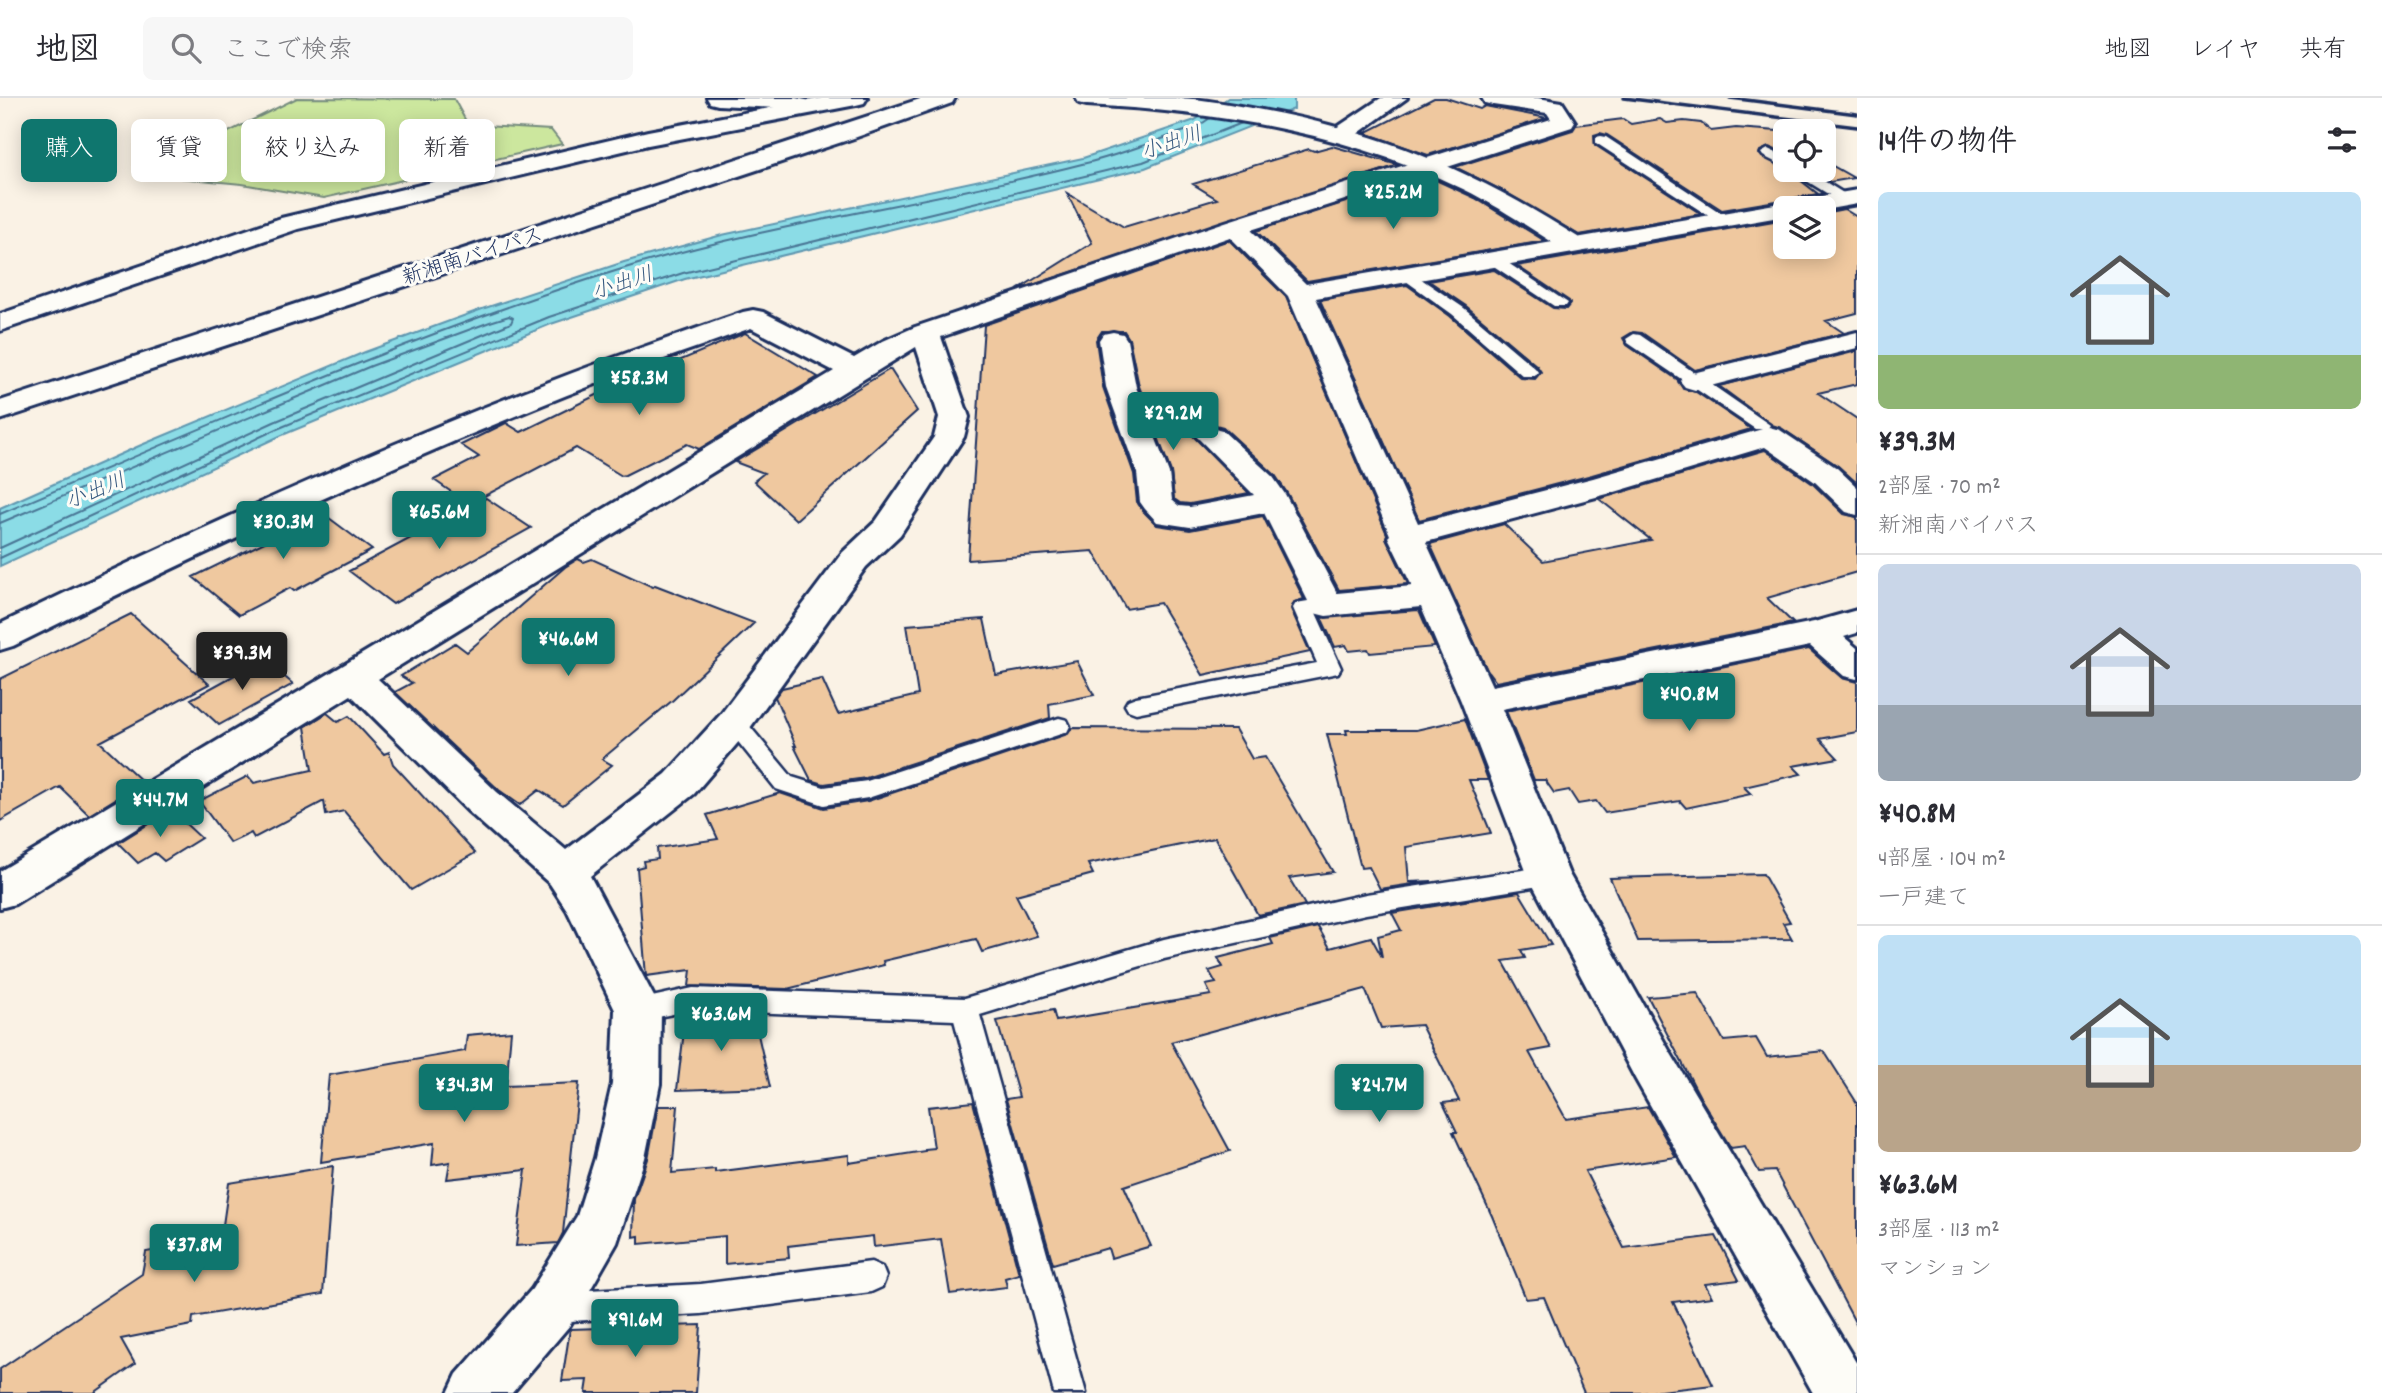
<!DOCTYPE html>
<html lang="ja">
<meta charset="utf-8">
<style>
body{margin:0;font-family:Dekko,"Klee One",sans-serif;background:#f7f7f7;color:#2b2b33;height:100vh;display:flex;flex-direction:column;font-size:26px;white-space:nowrap}
*{box-sizing:border-box;margin:0}
p{font-size:23px;color:#7c7c81}
.icon{flex:none;width:38px;height:38px;fill:none;stroke:currentColor;stroke-width:2;stroke-linecap:round;stroke-linejoin:round}
.map{position:relative;flex:1;overflow:hidden}
.side{display:flex;flex-direction:column;background:#fff;width:525px}
.side>*{flex:none}
.top-card{position:absolute;left:21px;top:21px;width:665px;height:63px;display:flex;gap:14px}
.buttons{position:absolute;left:1773px;top:21px;display:grid;gap:14px}
.buttons a{display:grid;place-items:center;width:63px;height:63px;border-radius:10px;background:#fff;box-shadow:0 4px 18px #0003;font-size:35px}
.price{position:absolute;translate:-50% -60px;padding:0 16px;border-radius:7px;background:#0f766e;color:#fff;font-size:23px;line-height:46px;filter:drop-shadow(0 2px 4px #0008)}
.price::after{content:'';position:absolute;left:50%;top:42px;width:21px;height:16px;margin-left:-10px;background:inherit;clip-path:polygon(0 0,100% 0,50% 100%)}
.price.selected{background:#222;color:#fff}
ul{padding:0;list-style:none}
li{display:grid;align-content:center;gap:14px;height:371px;padding:0 21px}
li+li{border-top:2px solid #e1e1e2}
li span{display:grid;place-items:center;height:217px;border-radius:10px;color:#555}
li>.icon{margin-inline-start:auto}
span .icon{width:126px;height:126px;fill:#fffc;stroke-width:1}
li b{font-size:30px}
h2{display:flex;justify-content:space-between;align-items:center;height:84px;padding:0 21px;font-size:30px}
.chip{padding:0 24px;border-radius:10px;background:#fff;box-shadow:0 4px 18px #0003;font-size:24px;line-height:63px}
.chip.selected{background:#0f766e;color:#fff}
header{display:flex;align-items:center;gap:42px;box-sizing:border-box;height:98px;padding:0 35px;background:#fff;border-bottom:2px solid #e1e1e2}
header strong{font-size:33px}
nav{display:flex;gap:38px;margin-inline-start:auto;font-size:24px}
.search{width:490px;height:63px;background:#f7f7f7;display:flex;align-items:center;gap:18px;box-sizing:border-box;padding:0 24px;border-radius:10px;color:#7c7c81;font-size:26px}
main{display:flex;flex:1;min-height:0}
.map>svg:first-child{display:block}
.green{fill:#cce79e;stroke:#748b7e;stroke-width:2}
.water{fill:#8bdce6;stroke:#5e97b0;stroke-width:2}
.lines{fill:none;stroke-linecap:round;stroke-linejoin:round}
.shore{stroke:#487494;stroke-width:2}
.building{fill:#efc89f;stroke:#1b2f5e;stroke-width:2}
.lane-casing{stroke:#1b2f5e;stroke-width:5}
.street-casing{stroke:#1b2f5e;stroke-width:6}
.secondary-casing{stroke:#1b2f5e;stroke-width:6}
.highway-casing{stroke:#1b2f5e;stroke-width:6}
.lane{fill:#fdfcf7;fill-rule:evenodd}
.street{fill:#fdfcf7;fill-rule:evenodd}
.secondary{fill:#fdfcf7;fill-rule:evenodd}
.highway{fill:#fdfcf7;fill-rule:evenodd}
.rail{stroke:#1b2f5e;stroke-width:3.5}
.labels{text-anchor:middle;stroke-width:6;stroke-linejoin:round;paint-order:stroke}
.far-water-label{font-size:21px;font-style:italic;fill:#375a80;stroke:#fdfcf7}
.far-street-label{font-size:21px;fill:#1b2f5e;stroke:#fdfcf7}
</style>
<header>
<strong>地図</strong>
<div class="search"><svg class="icon" aria-label="search" viewBox="0 0 24 24"><circle cx="10" cy="10" r="6"/><path d="M15 15l6 6"/></svg>ここで検索</div>
<nav><a>地図</a><a>レイヤ</a><a>共有</a></nav>
</header>
<main>
<div class="map">
<svg width="1857" height="1295" viewBox="0 0 1857 1295">
<rect width="100%" height="100%" fill="#faf2e5"/>
<filter id="ink" filterUnits="userSpaceOnUse"><feTurbulence type="fractalNoise" baseFrequency=".0143" numOctaves="2"/><feDisplacementMap in="SourceGraphic" scale="14" xChannelSelector="R" yChannelSelector="G"/><feConvolveMatrix kernelMatrix="1 2 1 2 8 2 1 2 1" color-interpolation-filters="sRGB"/></filter>
<g filter="url(#ink)">
<!-- green -->
<path class="green" d="M 297,0 L 454,1 L 468,27 L 551,32 L 562,46 L 324,100 L 242,86 L 168,79 L 196,50 Z"/>
<!-- water -->
<path class="water" d="M 1228,0 L 1294,0 L 1294,11 L 1145,70 L 685,181 L 551,226 L 280,338 L 0,468 L 0,410 L 139,348 L 365,254 L 485,210 L 624,164 L 722,137 L 1083,60 L 1195,22 Z"/>
<g class="lines">
<!-- shore -->
<path class="shore" d="M 0,416 C 206,329 411,236 625,170 C 775,124 931,105 1082,66 C 1121,57 1159,41 1197,29 L 1210,20
M 0,425 L 371,268 L 490,224 L 509,218 L 513,220 L 511,225 L 274,324 L 0,450
M 0,460 L 277,331 L 549,219 L 683,175 L 1143,64 L 1242,25"/>
</g>
<!-- building -->
<path class="building" d="M 1434,0 L 1446,0 L 1480,11 L 1485,8 L 1547,20 L 1428,57 L 1365,35 Z
M 1623,21 L 1631,26 L 1660,21 L 1667,25 L 1684,23 L 1701,25 L 1711,33 L 1736,30 L 1778,33 L 1785,37 L 1785,56 L 1769,49 L 1760,53 L 1759,56 L 1787,72 L 1818,96 L 1722,112 L 1607,37 L 1600,35 L 1594,37 L 1595,47 L 1701,116 L 1579,137 L 1505,94 L 1455,69 L 1573,32 L 1576,27 Z
M 1332,48 L 1398,67 L 1017,192 L 1092,145 L 1067,95 L 1124,129 L 1217,101 L 1193,86 L 1309,51 L 1314,53 Z
M 1824,58 L 1830,62 L 1824,63 L 1854,80 L 1830,84 L 1811,72 L 1824,72 Z
M 1427,78 L 1475,100 L 1545,143 L 1307,183 L 1256,133 Z
M 1844,111 L 1857,119 L 1857,215 L 1826,223 L 1844,235 L 1695,272 L 1642,235 L 1633,234 L 1623,240 L 1627,247 L 1678,282 L 1683,291 L 1696,294 L 1751,331 L 1592,377 L 1419,422 L 1320,202 L 1407,187 L 1450,218 L 1521,280 L 1535,281 L 1541,274 L 1537,268 L 1466,208 L 1429,183 L 1494,172 L 1553,210 L 1566,211 L 1570,206 L 1569,203 L 1517,168 L 1785,121 L 1785,149 L 1824,149 L 1824,115 Z
M 1229,142 L 1286,199 L 1387,436 L 1386,440 L 1408,486 L 1339,492 L 1287,395 L 1275,377 L 1223,329 L 1212,326 L 1199,329 L 1193,338 L 1249,395 L 1190,406 L 1180,405 L 1174,401 L 1171,374 L 1139,288 L 1129,241 L 1124,233 L 1102,233 L 1096,242 L 1103,289 L 1134,376 L 1137,404 L 1143,413 L 1157,427 L 1190,432 L 1263,418 L 1304,501 L 1294,504 L 1291,511 L 1310,554 L 1203,577 L 1160,505 L 1126,511 L 1093,453 L 968,462 L 984,227 Z
M 745,235 L 818,279 L 699,351 L 687,346 L 625,377 L 622,378 L 576,350 L 469,406 L 434,382 L 479,359 L 461,347 L 506,325 L 521,334 L 666,263 L 674,265 Z
M 1857,253 L 1857,286 L 1818,295 L 1857,321 L 1857,385 L 1838,368 L 1781,330 L 1772,327 L 1719,288 Z
M 890,271 L 917,313 L 796,422 L 754,383 L 764,375 L 735,364 Z
M 1765,352 L 1813,386 L 1844,416 L 1857,419 L 1857,474 L 1767,500 L 1793,525 L 1496,584 L 1487,572 L 1430,446 L 1504,426 L 1543,463 L 1651,442 L 1599,401 Z
M 486,400 L 531,430 L 393,506 L 349,473 Z
M 317,411 L 372,452 L 294,493 L 290,490 L 239,517 L 193,479 L 275,439 L 266,431 L 304,413 L 308,416 Z
M 578,461 L 584,464 L 592,461 L 653,489 L 655,487 L 754,525 L 673,602 L 602,661 L 612,667 L 563,707 L 539,692 L 520,707 L 499,692 L 395,594 L 412,585 L 401,578 L 455,545 L 467,554 L 565,469 Z
M 1419,512 L 1435,549 L 1370,555 L 1368,551 L 1349,553 L 1346,547 L 1335,549 L 1321,519 Z
M 131,516 L 209,586 L 100,644 L 143,684 L 89,717 L 60,689 L 0,723 L 0,581 Z
M 984,521 L 996,577 L 1077,563 L 1094,597 L 1049,606 L 1050,620 L 866,680 L 824,686 L 811,682 L 794,648 L 796,648 L 775,599 L 782,590 L 822,581 L 838,616 L 918,597 L 907,527 Z
M 1809,551 L 1842,580 L 1857,584 L 1857,634 L 1820,641 L 1838,660 L 1793,668 L 1801,676 L 1744,689 L 1751,696 L 1686,710 L 1680,703 L 1605,715 L 1596,703 L 1578,706 L 1569,692 L 1554,695 L 1545,682 L 1534,682 L 1506,613 Z
M 264,561 L 293,586 L 219,627 L 191,601 Z
M 327,615 L 338,624 L 349,618 L 384,656 L 389,654 L 393,666 L 475,755 L 411,792 L 344,713 L 326,717 L 324,703 L 254,740 L 251,735 L 230,745 L 199,703 L 248,678 L 254,685 L 312,672 L 305,629 Z
M 1465,621 L 1488,682 L 1469,682 L 1491,735 L 1406,749 L 1409,784 L 1432,783 L 1380,791 L 1369,769 L 1361,770 L 1327,636 L 1347,636 L 1346,632 L 1416,632 Z
M 1072,630 L 1235,631 L 1252,661 L 1265,659 L 1333,774 L 1289,780 L 1305,807 L 1258,817 L 1215,740 L 1088,766 L 1093,776 L 1016,797 L 1037,838 L 982,854 L 976,841 L 883,863 L 884,867 L 787,891 L 689,888 L 691,872 L 646,878 L 637,770 L 644,768 L 643,763 L 658,761 L 657,750 L 718,741 L 707,717 L 780,695 L 824,710 L 868,703 L 1068,636 Z
M 171,712 L 201,740 L 164,763 L 155,755 L 138,765 L 118,745 Z
M 1763,776 L 1790,824 L 1783,825 L 1792,841 L 1638,843 L 1610,780 Z
M 1519,794 L 1551,847 L 1521,852 L 1525,860 L 1503,863 L 1551,950 L 1529,954 L 1566,1021 L 1648,1009 L 1676,1059 L 1585,1073 L 1624,1150 L 1716,1138 L 1739,1182 L 1705,1186 L 1712,1199 L 1673,1204 L 1713,1287 L 1643,1295 L 1584,1295 L 1544,1199 L 1526,1201 L 1492,1118 L 1453,1034 L 1457,1034 L 1443,1005 L 1459,1003 L 1421,927 L 1381,930 L 1365,891 L 1171,944 L 1230,1053 L 1124,1088 L 1151,1148 L 1111,1160 L 1108,1150 L 1053,1166 L 1006,1001 L 1019,999 L 997,923 L 1053,912 L 1056,923 L 1211,897 L 1206,887 L 1216,885 L 1209,873 L 1223,869 L 1218,860 L 1273,846 L 1270,840 L 1318,829 L 1330,850 L 1371,839 L 1382,859 L 1378,838 L 1401,832 L 1392,815 Z
M 1697,895 L 1724,943 L 1756,940 L 1767,959 L 1824,953 L 1857,1005 L 1857,1228 L 1775,1073 L 1759,1074 L 1745,1048 L 1731,1050 L 1701,1001 L 1648,899 Z
M 693,915 L 761,917 L 754,919 L 770,989 L 677,992 L 686,916 Z
M 511,933 L 506,988 L 579,985 L 563,1135 L 558,1145 L 516,1148 L 526,1072 L 447,1081 L 450,1064 L 432,1067 L 434,1045 L 321,1064 L 329,977 L 465,953 L 467,937 Z
M 973,1004 L 1019,1176 L 1005,1180 L 1007,1189 L 950,1196 L 941,1141 L 874,1149 L 873,1138 L 788,1148 L 789,1160 L 725,1166 L 725,1138 L 639,1146 L 639,1138 L 633,1139 L 634,1101 L 648,1061 L 658,1008 L 678,1008 L 672,1075 L 715,1071 L 715,1074 L 849,1057 L 849,1065 L 925,1053 L 925,1051 L 934,1050 L 928,1009 Z
M 333,1068 L 323,1196 L 193,1219 L 192,1227 L 121,1241 L 135,1266 L 94,1295 L 0,1295 L 0,1271 L 142,1176 L 146,1154 L 221,1141 L 229,1085 Z
M 701,1227 L 696,1295 L 586,1295 L 588,1282 L 562,1283 L 570,1231 Z"/>
<g class="lines">
<!-- lane casing -->
<g class="lane-casing">
<path id="lane" d="M 1601,38 L 1606,39 L 1730,121 L 1728,124 L 1718,124 L 1596,45 L 1596,39 Z
M 1768,51 L 1785,59 L 1785,69 L 1763,58 L 1761,55 Z
M 1789,72 L 1806,72 L 1853,101 L 1846,105 L 1841,104 Z
M 1491,155 L 1496,157 L 1568,205 L 1566,208 L 1554,208 L 1486,163 L 1483,160 Z
M 1405,170 L 1464,210 L 1535,270 L 1538,274 L 1535,278 L 1523,278 L 1452,216 L 1399,178 L 1397,175 L 1399,172 Z
M 1634,236 L 1640,237 L 1770,327 L 1767,331 L 1755,331 L 1628,245 L 1626,241 Z
M 1326,500 L 1333,502 L 1336,507 L 1333,512 L 1316,515 L 1341,570 L 1338,575 L 1136,615 L 1128,612 L 1125,607 L 1128,602 L 1136,599 L 1317,565 L 1293,510 L 1296,505 Z
M 734,617 L 742,619 L 792,679 L 824,689 L 867,683 L 1059,620 L 1067,622 L 1070,628 L 1067,634 L 868,700 L 824,707 L 776,691 L 723,625 L 726,619 Z
M 1549,768 L 1558,771 L 1561,778 L 1558,785 L 1366,816 L 1164,861 L 980,917 L 1086,1295 L 1054,1295 L 954,922 L 693,912 L 638,923 L 629,920 L 625,912 L 629,904 L 693,890 L 965,900 L 1164,841 L 1366,796 Z
M 871,1164 L 882,1169 L 886,1179 L 882,1189 L 871,1194 L 701,1216 L 551,1224 L 540,1220 L 535,1209 L 540,1198 L 551,1194 L 701,1186 Z"/>
</g>
<!-- street casing -->
<g class="street-casing">
<path id="street" d="M 707,0 L 796,0 L 811,3 L 814,8 L 811,13 L 803,15 L 778,10 L 718,7 L 710,5 Z
M 1381,0 L 1407,0 L 1349,42 L 1333,42 L 1330,37 L 1333,32 Z
M 1482,0 L 1538,0 L 1562,4 L 1575,24 L 1572,29 L 1251,132 L 1306,186 L 1857,92 L 1857,106 L 1824,112 L 1785,110 L 1785,118 L 1316,200 L 1418,425 L 1593,380 L 1769,329 L 1780,332 L 1837,370 L 1857,389 L 1857,417 L 1846,414 L 1815,384 L 1765,349 L 1615,394 L 1426,444 L 1492,588 L 1814,524 L 1857,512 L 1857,535 L 1844,539 L 1857,550 L 1857,581 L 1844,578 L 1810,548 L 1502,611 L 1569,776 L 1670,954 L 1857,1266 L 1857,1295 L 1813,1295 L 1636,982 L 1528,778 L 1461,603 L 1421,509 L 1326,518 L 1314,515 L 1264,415 L 1190,429 L 1157,424 L 1145,411 L 1140,404 L 1137,375 L 1106,289 L 1099,242 L 1103,236 L 1113,234 L 1123,236 L 1127,242 L 1136,289 L 1169,375 L 1172,402 L 1179,408 L 1190,409 L 1254,397 L 1196,338 L 1200,332 L 1211,329 L 1222,332 L 1273,379 L 1285,396 L 1337,495 L 1412,488 L 1388,439 L 1390,437 L 1288,198 L 1230,139 L 941,239 L 969,319 L 964,339 L 900,437 L 866,469 L 747,634 L 694,696 L 590,778 L 661,912 L 660,986 L 645,1060 L 617,1145 L 570,1227 L 512,1295 L 448,1295 L 457,1276 L 532,1191 L 577,1118 L 595,1060 L 612,986 L 615,912 L 567,812 L 550,786 L 469,714 L 351,597 L 15,806 L 0,810 L 0,773 L 834,273 L 751,230 C 690,252 628,273 567,297 C 379,372 194,458 13,548 L 0,552 L 0,526 C 180,439 362,356 549,284 C 613,259 678,237 743,214 L 753,212 L 763,214 L 854,260 L 883,243 L 915,229 L 1225,124 L 1551,21 L 1547,15 L 1493,7 L 1485,5 ZM 916,249 L 939,319 L 934,339 L 876,423 L 842,455 L 721,616 L 666,676 L 566,752 L 497,694 L 378,581 Z
M 1857,234 L 1857,250 L 1695,292 L 1685,289 L 1680,283 L 1685,277 Z"/>
</g>
<!-- secondary casing -->
<g class="secondary-casing">
<path id="secondary" d="M 822,0 L 867,0 L 864,5 L 856,7 L 648,47 L 298,131 L 0,233 L 0,216 L 281,120 L 648,33 Z
M 1076,0 C 1110,0 1144,0 1177,0 C 1206,1 1234,7 1262,12 C 1385,35 1476,74 1581,141 L 1585,146 L 1581,151 L 1572,154 L 1563,151 C 1530,130 1498,108 1463,91 C 1344,34 1217,14 1087,7 L 1079,5 Z"/>
</g>
<!-- highway casing -->
<g class="highway-casing">
<path id="highway" d="M 923,0 L 955,0 L 952,5 L 854,40 L 0,322 L 0,303 Z"/>
</g>
<!-- lane -->
<use href="#lane" class="lane"/>
<!-- street -->
<use href="#street" class="street"/>
<!-- secondary -->
<use href="#secondary" class="secondary"/>
<!-- highway -->
<use href="#highway" class="highway"/>
<!-- rail -->
<path class="rail" d="M 1624,0 L 1857,29
M 1730,0 L 1857,16"/>
</g>
</g>
<g class="labels">
<!-- far-water labels -->
<g class="far-water-label">
<text transform="translate(1171 44) rotate(-19)" y="7">小出川</text>
<text transform="translate(622 184) rotate(-18)" y="7">小出川</text>
<text transform="translate(95 392) rotate(-22)" y="7">小出川</text>
</g>
<!-- far-street labels -->
<g class="far-street-label">
<text transform="translate(472 157) rotate(-18)" y="7">新湘南バイパス</text>
</g>
</g>
</svg>
<div class="buttons">
<a><svg class="icon" aria-label="locate" viewBox="0 0 24 24"><circle cx="12" cy="12" r="6"/><path d="M12 2v4M12 18v4M2 12h4M18 12h4"/></svg></a>
<a><svg class="icon" aria-label="layers" viewBox="0 0 24 24"><path d="M12 4l9 5-9 5-9-5zM3 14l9 5 9-5"/></svg></a>
</div>
<b class="price" style="left:1393px;top:133px">¥25.2M</b>
<b class="price" style="left:639px;top:319px">¥58.3M</b>
<b class="price" style="left:1173px;top:354px">¥29.2M</b>
<b class="price" style="left:439px;top:453px">¥65.6M</b>
<b class="price" style="left:283px;top:463px">¥30.3M</b>
<b class="price" style="left:568px;top:580px">¥46.6M</b>
<b class="price selected" style="left:242px;top:594px">¥39.3M</b>
<b class="price" style="left:1689px;top:635px">¥40.8M</b>
<b class="price" style="left:160px;top:741px">¥44.7M</b>
<b class="price" style="left:721px;top:955px">¥63.6M</b>
<b class="price" style="left:464px;top:1026px">¥34.3M</b>
<b class="price" style="left:1379px;top:1026px">¥24.7M</b>
<b class="price" style="left:194px;top:1186px">¥37.8M</b>
<b class="price" style="left:635px;top:1261px">¥91.6M</b>
<div class="top-card">
<a class="chip selected">購入</a>
<a class="chip">賃貸</a>
<a class="chip">絞り込み</a>
<a class="chip">新着</a>
</div>
</div>
<section class="side">
<h2>14件の物件<svg class="icon" aria-label="filters" viewBox="0 0 24 24"><path d="M4 7h16M4 17h16"/><circle cx="9" cy="7" r="2"/><circle cx="15" cy="17" r="2"/></svg></h2>
<ul>
<li><span style="background:linear-gradient(#bfe0f5 75%,#8fb573 0)"><svg class="icon" aria-label="home" viewBox="0 0 24 24"><path d="M3 11l9-7 9 7M6 9v11h12V9"/></svg></span><div><b>¥39.3M</b><p>2部屋 · 70 m²</p><p>新湘南バイパス</p></div></li>
<li><span style="background:linear-gradient(#c9d6e8 65%,#9aa5b1 0)"><svg class="icon" aria-label="home" viewBox="0 0 24 24"><path d="M3 11l9-7 9 7M6 9v11h12V9"/></svg></span><div><b>¥40.8M</b><p>4部屋 · 104 m²</p><p>一戸建て</p></div></li>
<li><span style="background:linear-gradient(#bfe0f5 60%,#b9a48a 0)"><svg class="icon" aria-label="home" viewBox="0 0 24 24"><path d="M3 11l9-7 9 7M6 9v11h12V9"/></svg></span><div><b>¥63.6M</b><p>3部屋 · 113 m²</p><p>マンション</p></div></li>
</ul>
</section>
</main>
